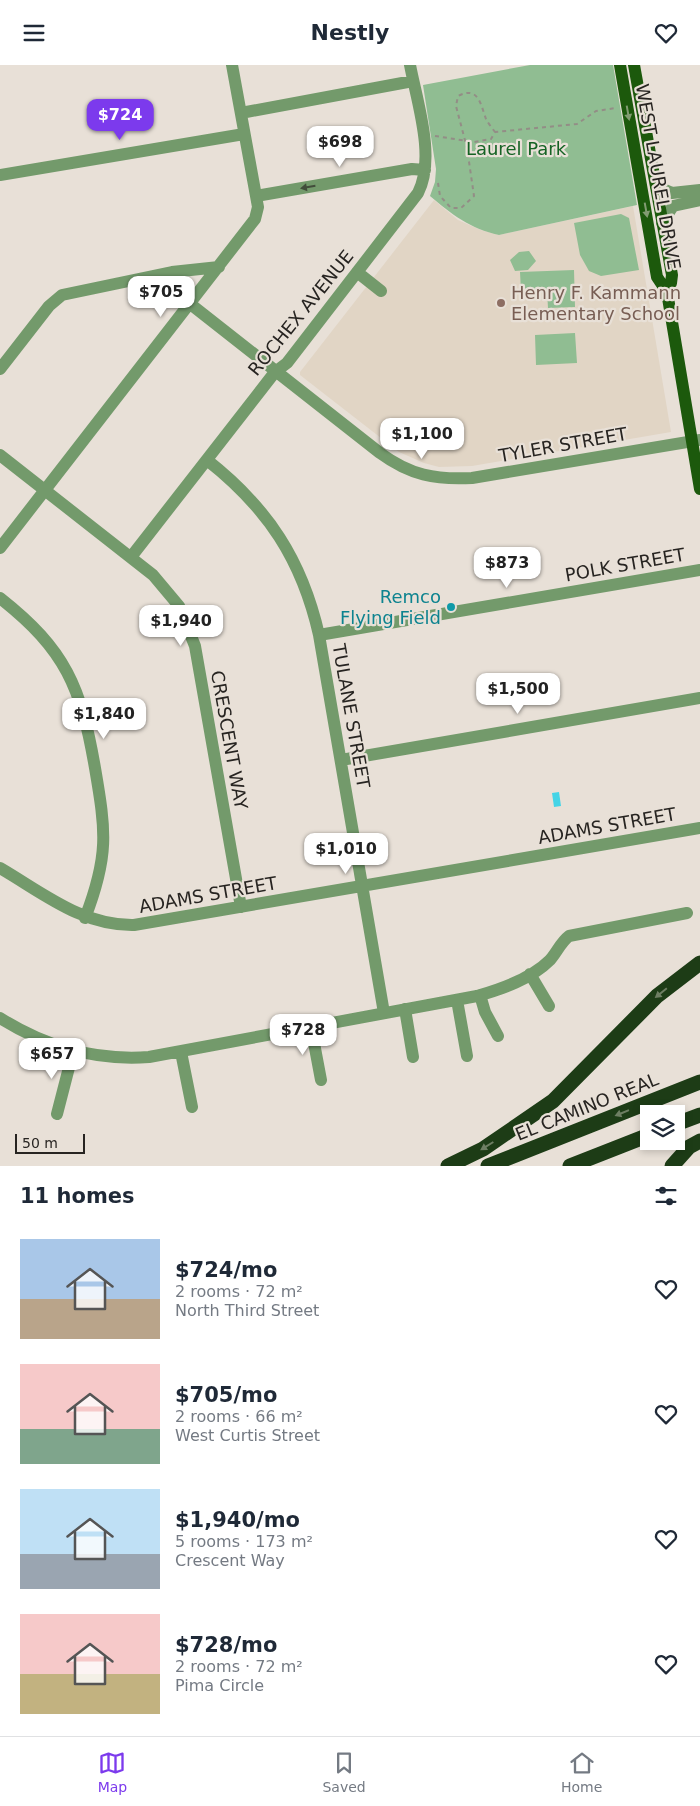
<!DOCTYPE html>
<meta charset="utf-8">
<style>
body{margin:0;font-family:"DejaVu Sans",sans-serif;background:#f2f2f3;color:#1f2937;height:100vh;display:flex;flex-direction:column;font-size:19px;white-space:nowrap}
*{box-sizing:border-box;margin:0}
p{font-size:16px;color:#747a83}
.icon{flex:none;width:28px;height:28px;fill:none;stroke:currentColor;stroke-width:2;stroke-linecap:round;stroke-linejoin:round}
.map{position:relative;height:1101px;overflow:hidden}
.panel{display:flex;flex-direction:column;background:#fff;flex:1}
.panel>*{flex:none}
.tools{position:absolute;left:640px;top:1040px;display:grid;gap:10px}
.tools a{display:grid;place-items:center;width:45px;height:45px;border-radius:0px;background:#fff;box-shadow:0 2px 8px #0003;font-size:25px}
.scale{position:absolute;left:15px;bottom:12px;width:70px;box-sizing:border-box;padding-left:5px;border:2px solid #272421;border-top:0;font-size:14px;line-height:18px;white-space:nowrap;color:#272421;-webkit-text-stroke:4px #e8e0d7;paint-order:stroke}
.price{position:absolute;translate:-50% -42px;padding:0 11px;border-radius:10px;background:#fff;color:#222;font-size:16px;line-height:32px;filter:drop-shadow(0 1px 2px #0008)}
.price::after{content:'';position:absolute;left:50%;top:30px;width:15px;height:11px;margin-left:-8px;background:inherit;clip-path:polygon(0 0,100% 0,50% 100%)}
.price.on{background:#7c3aed;color:#fff}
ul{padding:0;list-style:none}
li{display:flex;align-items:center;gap:15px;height:125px;padding:0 20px}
li span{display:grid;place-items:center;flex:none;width:140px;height:100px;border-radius:0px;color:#555}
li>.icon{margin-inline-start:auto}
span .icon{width:60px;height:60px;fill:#fffc;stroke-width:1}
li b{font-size:21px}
h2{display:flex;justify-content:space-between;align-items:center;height:60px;padding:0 20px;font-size:21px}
header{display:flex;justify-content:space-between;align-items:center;height:65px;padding:0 20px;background:#fff;font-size:22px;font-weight:600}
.dock{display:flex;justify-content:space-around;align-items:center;height:70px;border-top:1px solid #e0e1e3;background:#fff;font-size:14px;color:#747a83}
.dock a{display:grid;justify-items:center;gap:2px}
.dock .on{color:#7c3aed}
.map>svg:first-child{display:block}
.built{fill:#e1d5c5}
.green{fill:#90bd92}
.water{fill:#45d4e6}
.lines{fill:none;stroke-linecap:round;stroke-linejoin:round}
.path{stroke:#938d86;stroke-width:2;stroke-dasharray:4 4;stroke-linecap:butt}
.minor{stroke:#739a6b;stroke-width:12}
.major{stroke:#1c590c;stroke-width:12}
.highway{stroke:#1d3c16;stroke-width:15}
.oneway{fill:#829c72}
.oneway2{fill:#424d3b}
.oneway3{fill:#6e7e63}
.education-dot{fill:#8d6e63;stroke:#e8e0d7;stroke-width:2}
.culture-dot{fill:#0f9aa8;stroke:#e8e0d7;stroke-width:2}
.labels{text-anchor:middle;stroke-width:4.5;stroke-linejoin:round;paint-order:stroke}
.park-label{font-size:18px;fill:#156324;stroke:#e8e0d7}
.street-label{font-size:18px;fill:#272421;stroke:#e8e0d7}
.education-label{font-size:18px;fill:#785e54;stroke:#e8e0d7;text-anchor:start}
.culture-label{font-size:18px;fill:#0d838f;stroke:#e8e0d7;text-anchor:end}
</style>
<header><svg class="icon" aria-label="menu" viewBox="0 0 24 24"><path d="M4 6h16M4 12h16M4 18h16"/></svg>Nestly<svg class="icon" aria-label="heart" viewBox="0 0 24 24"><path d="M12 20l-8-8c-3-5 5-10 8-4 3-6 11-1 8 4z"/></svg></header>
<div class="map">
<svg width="700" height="1101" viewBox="0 0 700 1101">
<rect width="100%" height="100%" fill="#e8e0d7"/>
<!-- built -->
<path class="built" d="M 434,135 L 458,155 L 481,165 L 499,170 L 633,141 L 671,367 L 472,401 L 439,402 L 424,398 L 399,387 L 300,310 L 300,307 Z"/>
<!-- green -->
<path class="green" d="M 530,0 L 613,0 L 637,140 L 499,170 C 471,164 451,149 430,131 L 435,117 L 436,104 L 423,20 Z
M 621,149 L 629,153 L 639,205 L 601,211 L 589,206 L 580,190 L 574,158 Z
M 529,186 L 536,196 L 528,205 L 515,206 L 510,195 L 519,187 Z
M 574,205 L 575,242 L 548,243 L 547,225 L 521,226 L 520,207 Z
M 575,268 L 577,298 L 536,300 L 535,270 Z"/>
<!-- water -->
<path class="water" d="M 559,727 L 561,741 L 554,742 L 552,728 Z"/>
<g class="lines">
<!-- path -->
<path class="path" d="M 435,71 L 474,77 L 491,74 L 495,67 L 577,59 L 596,46 L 616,43
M 438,118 L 440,131 L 451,143 L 461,143 L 474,131 L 467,83 L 456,41 L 458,31 C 479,20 481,41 486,54 C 488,58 492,63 495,67"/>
<!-- minor -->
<path class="minor" d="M 241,48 L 413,16
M 0,110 L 244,69
M 656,121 L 672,128 L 700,125
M 256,131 L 412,104 L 425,105
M 662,158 L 673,141 L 700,135
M 357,207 L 381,226
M 156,212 L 380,388 C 410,410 435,415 472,413 L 700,375
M 0,304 L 49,241 L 62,230 L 172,207 L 219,202
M 0,390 L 153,510 L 179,541 L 195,581 L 241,842
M 207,395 C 268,443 302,495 319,570 L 384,948
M 0,483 L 255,154 L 258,142 L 232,0
M 131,492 L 275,307 L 287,298 L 418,128 C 436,93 417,37 410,0
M 0,533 C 66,585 81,622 95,703 C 106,767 109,791 85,853
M 319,570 L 700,505
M 341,695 L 700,633
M 0,803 C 43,828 82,861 134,860 L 700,763
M 530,909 L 549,941
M 480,930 L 485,947 L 498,971
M 457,935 L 467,991
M 405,944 L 413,992
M 0,953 C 46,982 94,996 149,992 L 477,931 C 502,924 531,914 550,895 C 557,887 561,877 569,871 L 687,848
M 311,962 L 321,1015
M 181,987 L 192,1042
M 57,1049 L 73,987"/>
<!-- major -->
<path class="major" d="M 620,0 L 657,212 L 667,227 L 700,424
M 634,0 L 672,210 L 671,218 L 667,227"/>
<!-- highway -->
<path class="highway" d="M 676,1059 L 700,1050
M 448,1101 L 483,1084 L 553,1036 L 657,931 L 700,898
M 488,1101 L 700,1017
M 570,1101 L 649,1070
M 672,1101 L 689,1082 L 700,1076"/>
</g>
<!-- one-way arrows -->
<defs><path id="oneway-solid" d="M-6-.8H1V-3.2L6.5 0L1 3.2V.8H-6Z" transform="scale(1.25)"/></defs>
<g class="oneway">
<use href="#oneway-solid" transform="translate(628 48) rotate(80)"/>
<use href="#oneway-solid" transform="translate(646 145) rotate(80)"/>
</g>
<use class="oneway2" href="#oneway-solid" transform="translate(308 122) rotate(170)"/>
<g class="oneway3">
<use href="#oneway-solid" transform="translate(661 928) rotate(141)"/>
<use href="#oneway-solid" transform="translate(622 1048) rotate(158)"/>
<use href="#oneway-solid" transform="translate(487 1081) rotate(148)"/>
</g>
<!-- markers -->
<circle class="education-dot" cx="501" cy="238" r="5"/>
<circle class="culture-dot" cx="451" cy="542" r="5"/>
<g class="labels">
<!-- park labels -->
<g class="park-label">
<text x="516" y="90">Laurel Park</text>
</g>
<!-- street labels -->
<g class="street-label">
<text transform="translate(658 112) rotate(80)" y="6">WEST LAUREL DRIVE</text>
<text transform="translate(301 248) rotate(-51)" y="6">ROCHEX AVENUE</text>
<text transform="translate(563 380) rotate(-10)" y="6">TYLER STREET</text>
<text transform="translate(625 500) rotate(-10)" y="6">POLK STREET</text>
<text transform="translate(351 651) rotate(80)" y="6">TULANE STREET</text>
<text transform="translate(229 675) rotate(80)" y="6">CRESCENT WAY</text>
<text transform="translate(607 761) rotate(-10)" y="6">ADAMS STREET</text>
<text transform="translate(208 830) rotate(-10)" y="6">ADAMS STREET</text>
<text transform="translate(587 1042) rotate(-22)" y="6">EL CAMINO REAL</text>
</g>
<!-- education labels -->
<g class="education-label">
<text x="511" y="234">Henry F. Kammann<tspan x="511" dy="21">Elementary School</tspan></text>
</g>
<!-- culture labels -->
<g class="culture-label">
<text x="441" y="538">Remco<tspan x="441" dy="21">Flying Field</tspan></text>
</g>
</g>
</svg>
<div class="tools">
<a><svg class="icon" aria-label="layers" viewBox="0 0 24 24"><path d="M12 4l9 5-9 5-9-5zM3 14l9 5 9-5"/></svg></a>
</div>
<div class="scale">50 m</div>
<b class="price on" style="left:120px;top:76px">$724</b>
<b class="price" style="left:340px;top:103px">$698</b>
<b class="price" style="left:161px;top:253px">$705</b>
<b class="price" style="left:422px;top:395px">$1,100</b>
<b class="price" style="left:507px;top:524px">$873</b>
<b class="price" style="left:181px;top:582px">$1,940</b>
<b class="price" style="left:518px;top:650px">$1,500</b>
<b class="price" style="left:104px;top:675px">$1,840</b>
<b class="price" style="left:346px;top:810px">$1,010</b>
<b class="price" style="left:303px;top:991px">$728</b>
<b class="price" style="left:52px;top:1015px">$657</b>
</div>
<section class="panel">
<h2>11 homes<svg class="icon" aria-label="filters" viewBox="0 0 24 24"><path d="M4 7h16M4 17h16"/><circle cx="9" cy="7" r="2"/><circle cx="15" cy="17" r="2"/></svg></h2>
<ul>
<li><span style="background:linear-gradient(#a9c7e8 60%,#b9a48a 0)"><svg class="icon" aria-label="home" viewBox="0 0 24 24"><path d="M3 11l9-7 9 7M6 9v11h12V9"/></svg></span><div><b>$724/mo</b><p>2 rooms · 72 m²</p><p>North Third Street</p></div><svg class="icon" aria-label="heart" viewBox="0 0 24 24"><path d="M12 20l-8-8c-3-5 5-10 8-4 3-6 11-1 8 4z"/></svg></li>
<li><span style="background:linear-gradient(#f6c9c9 65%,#7fa58c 0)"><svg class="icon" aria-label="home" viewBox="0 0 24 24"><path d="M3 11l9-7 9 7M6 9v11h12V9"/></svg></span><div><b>$705/mo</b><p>2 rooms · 66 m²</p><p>West Curtis Street</p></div><svg class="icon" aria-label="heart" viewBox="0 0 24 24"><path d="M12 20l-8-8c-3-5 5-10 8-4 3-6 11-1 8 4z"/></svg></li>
<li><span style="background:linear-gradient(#bfe0f5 65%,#9aa5b1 0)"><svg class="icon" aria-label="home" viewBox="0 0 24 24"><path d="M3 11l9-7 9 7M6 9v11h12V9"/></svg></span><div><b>$1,940/mo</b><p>5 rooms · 173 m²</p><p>Crescent Way</p></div><svg class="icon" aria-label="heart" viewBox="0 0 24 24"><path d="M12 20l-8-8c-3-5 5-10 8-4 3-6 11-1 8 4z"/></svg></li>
<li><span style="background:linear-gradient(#f6c9c9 60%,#c2b280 0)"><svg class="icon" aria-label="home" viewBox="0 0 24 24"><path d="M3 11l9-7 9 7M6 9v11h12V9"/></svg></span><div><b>$728/mo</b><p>2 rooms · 72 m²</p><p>Pima Circle</p></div><svg class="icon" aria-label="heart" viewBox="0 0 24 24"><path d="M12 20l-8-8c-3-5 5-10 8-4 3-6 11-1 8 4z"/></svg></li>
</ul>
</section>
<nav class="dock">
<a class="on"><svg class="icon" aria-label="map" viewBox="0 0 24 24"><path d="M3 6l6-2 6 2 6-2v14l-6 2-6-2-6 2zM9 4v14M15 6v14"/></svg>Map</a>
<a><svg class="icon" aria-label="saved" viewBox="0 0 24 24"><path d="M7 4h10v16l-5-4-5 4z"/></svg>Saved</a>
<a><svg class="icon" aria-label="home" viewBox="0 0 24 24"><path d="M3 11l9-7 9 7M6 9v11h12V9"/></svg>Home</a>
</nav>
